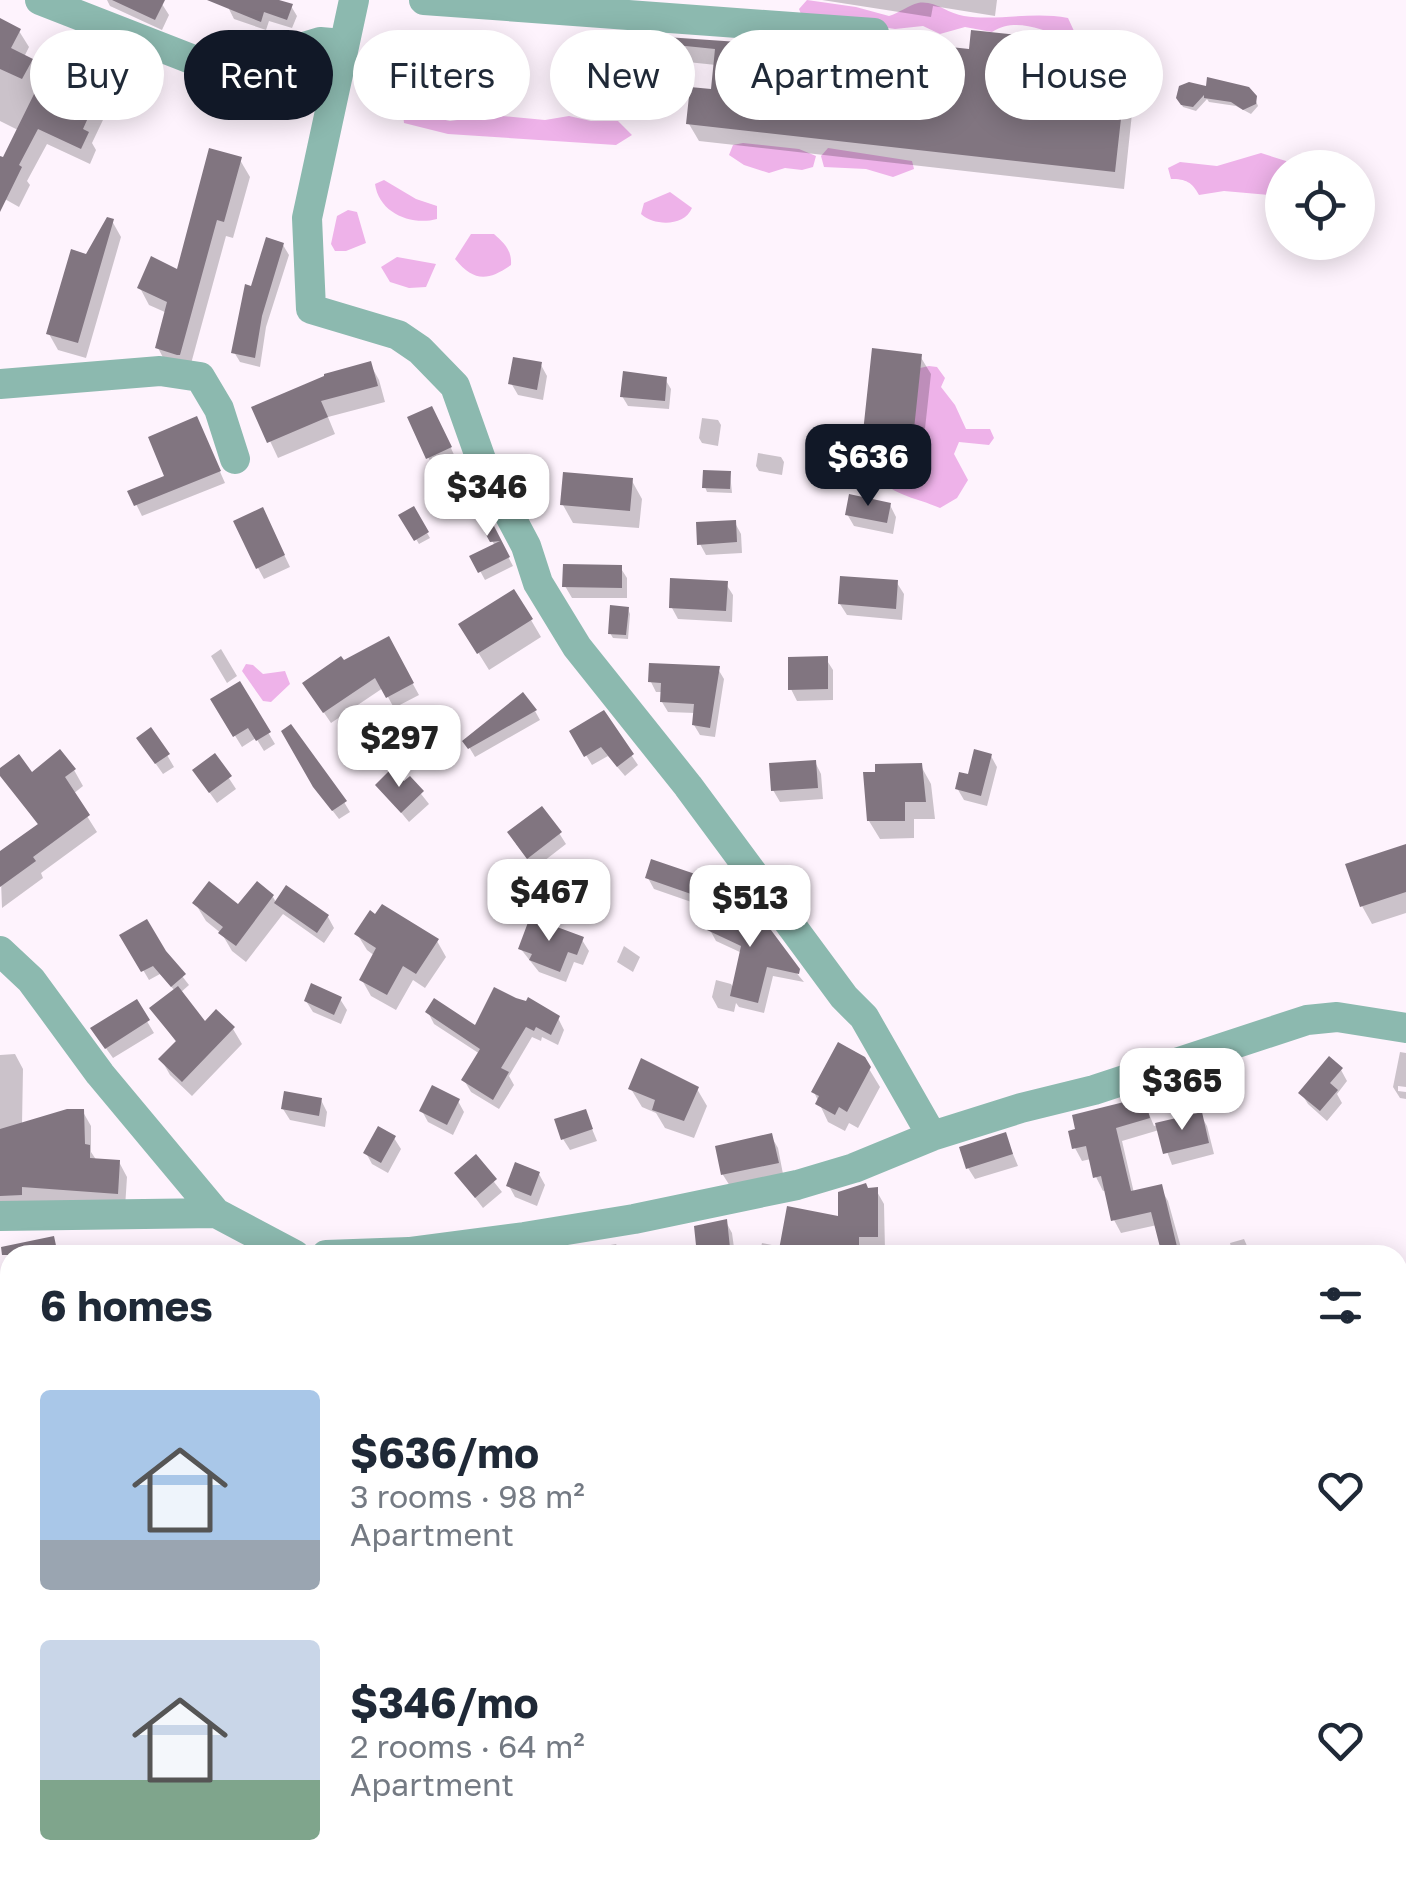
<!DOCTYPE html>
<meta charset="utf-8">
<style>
body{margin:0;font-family:"Golos Text",sans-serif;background:#f2f2f3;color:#1f2937;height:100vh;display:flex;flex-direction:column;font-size:38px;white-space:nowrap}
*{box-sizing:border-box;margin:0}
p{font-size:32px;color:#747a83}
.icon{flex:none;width:55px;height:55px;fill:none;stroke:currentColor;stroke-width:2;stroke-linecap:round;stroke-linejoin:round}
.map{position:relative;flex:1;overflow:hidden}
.side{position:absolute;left:0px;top:1245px;width:1408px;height:640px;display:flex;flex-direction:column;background:#fff;border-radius:30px 30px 0 0;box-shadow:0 5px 25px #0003}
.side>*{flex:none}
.hud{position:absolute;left:30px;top:30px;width:1348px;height:90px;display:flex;gap:20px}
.buttons{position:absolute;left:1265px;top:150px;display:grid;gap:20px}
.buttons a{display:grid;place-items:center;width:110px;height:110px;border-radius:50%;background:#fff;box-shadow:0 5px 25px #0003;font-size:50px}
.price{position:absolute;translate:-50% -85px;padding:0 22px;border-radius:20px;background:#fff;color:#222;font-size:32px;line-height:65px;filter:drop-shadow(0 2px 5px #0008)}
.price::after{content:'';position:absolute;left:50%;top:60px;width:30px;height:22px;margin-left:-15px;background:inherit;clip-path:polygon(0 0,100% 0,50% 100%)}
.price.current{background:#111827;color:#fff}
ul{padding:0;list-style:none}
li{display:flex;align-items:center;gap:30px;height:250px;padding:0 40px}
li span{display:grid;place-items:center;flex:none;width:280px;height:200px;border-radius:10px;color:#555}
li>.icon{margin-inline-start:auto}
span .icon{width:120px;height:120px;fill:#fffc;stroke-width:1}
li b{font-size:42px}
h2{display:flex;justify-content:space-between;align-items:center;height:120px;padding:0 40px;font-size:42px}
.chip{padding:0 35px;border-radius:45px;background:#fff;box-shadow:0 5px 25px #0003;font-size:35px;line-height:90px}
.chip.current{background:#111827;color:#fff}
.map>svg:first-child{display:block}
.built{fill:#fae6f8}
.green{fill:#eeb2e9}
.shadow{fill:#0003}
.building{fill:#817580}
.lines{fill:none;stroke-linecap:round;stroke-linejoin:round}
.minor{stroke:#8cb9af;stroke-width:30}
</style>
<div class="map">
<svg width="1406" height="1885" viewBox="0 0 1406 1885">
<rect width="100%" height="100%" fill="#fef3fd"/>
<!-- built -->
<path class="built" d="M 367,53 L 410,58 L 406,93 L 363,88 Z"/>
<!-- green -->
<path class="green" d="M 807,0 L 856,7 L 889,16 C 899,13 909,5 918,3 C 935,0 948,14 964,16 C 998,21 1034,11 1068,18 L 1074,31 L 1065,37 C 1040,30 1016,17 992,32 L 965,27 L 940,34 L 923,26 L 895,29 L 801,14 L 799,9 Z
M 414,113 L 450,121 L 492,115 L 545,120 L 569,116 L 591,121 L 618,121 L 632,135 L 616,145 L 448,134 L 404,123 L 403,114 Z
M 743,143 L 799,149 L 816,156 L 813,167 L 802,170 L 785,168 L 769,173 L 744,165 L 729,155 L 733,145 Z
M 828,148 L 912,161 L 914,169 L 893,177 L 866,169 L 824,167 L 821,156 Z
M 1261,153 L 1286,161 L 1290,167 L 1282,168 L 1282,196 L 1224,191 L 1199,195 C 1192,182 1186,179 1171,179 L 1168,168 L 1180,162 L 1217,166 Z
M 384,180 L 416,199 L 437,206 L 437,219 C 411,226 379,213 375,184 Z
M 670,192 L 692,208 C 684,227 654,226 641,214 L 644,203 Z
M 348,210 L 357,212 L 366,243 L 346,251 L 335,251 L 331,244 L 337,216 Z
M 471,234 L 494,234 C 504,243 512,250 511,265 C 488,281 474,282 455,259 Z
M 397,257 L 436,264 L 426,287 L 409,288 L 390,282 L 381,267 Z
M 929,366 L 937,367 L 945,378 L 941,387 L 955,405 L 966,429 L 990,429 L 994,438 L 989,445 L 959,442 L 954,454 L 968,480 L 957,498 L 940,508 C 925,501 896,495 887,485 L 894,455 L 910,457 L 920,368 Z
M 246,664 L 253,665 L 263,674 L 285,671 L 290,684 L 271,702 L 263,701 L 242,671 Z"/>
<!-- shadow -->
<path class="shadow" d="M 107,0 L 155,0 L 162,4 L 169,15 L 162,30 L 110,6 Z
M 232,0 L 276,0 L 291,6 L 297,16 L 292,28 L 269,21 L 266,30 L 234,19 L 229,9 Z
M 822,0 L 997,0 L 995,16 L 933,6 L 931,17 Z
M 0,21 L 19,31 L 29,47 L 24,57 L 31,61 L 40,77 L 34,89 L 61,102 L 103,84 L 112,101 L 92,143 L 96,150 L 90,164 L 47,144 L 27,181 L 30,185 L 19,207 L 3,198 L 0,193 L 0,168 L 18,130 L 0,121 Z
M 1054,42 L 1065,61 L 1125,68 L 1135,85 L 1124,189 L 699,141 L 689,124 L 713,92 L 716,65 L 678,61 L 668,43 L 823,51 L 833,68 L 828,110 L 908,119 L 972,52 Z
M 1208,88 L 1253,94 L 1258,106 L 1251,114 L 1236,106 L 1209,102 L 1207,99 L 1196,111 L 1183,107 L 1180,101 Z
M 240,160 L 250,177 L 233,238 L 226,236 L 189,371 L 167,365 L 158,348 L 167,313 L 149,305 L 140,288 L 178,273 Z
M 112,221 L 121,237 L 86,358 L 58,350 L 49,334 L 87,257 Z
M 283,245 L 289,255 L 266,327 L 260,367 L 240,362 L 234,352 L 252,289 Z
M 920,356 L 931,374 L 920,474 L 874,469 L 863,451 Z
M 370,364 L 379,380 L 385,402 L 328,417 L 335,434 L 278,458 L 255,409 Z
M 541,365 L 547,376 L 543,400 L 518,395 L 511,383 Z
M 665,379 L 671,389 L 669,409 L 628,406 L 622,396 Z
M 702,418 L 718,420 L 721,425 L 718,446 L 702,443 L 699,438 Z
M 438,420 L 456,459 L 435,469 L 428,457 Z
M 202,431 L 225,483 L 142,516 L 130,492 L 167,477 Z
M 758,453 L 781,457 L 784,462 L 782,475 L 759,471 L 756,466 Z
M 730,473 L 732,493 L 707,492 L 705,487 Z
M 632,481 L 642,499 L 639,528 L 573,523 L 563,505 Z
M 476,496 L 513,566 L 485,580 L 473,558 L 495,546 L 470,500 Z
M 890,505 L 896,517 L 893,534 L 854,526 L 847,514 Z
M 413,509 L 430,538 L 419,544 L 402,516 Z
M 268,521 L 290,567 L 264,579 L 258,568 Z
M 735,523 L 741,534 L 742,553 L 706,555 L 700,544 Z
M 620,567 L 627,578 L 627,598 L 572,598 L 565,586 Z
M 897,583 L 904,594 L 902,620 L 847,615 L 840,604 Z
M 726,584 L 733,595 L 732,622 L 678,619 L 672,608 Z
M 628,609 L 630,614 L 628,639 L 613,638 L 610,633 Z
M 531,620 L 541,637 L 489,670 L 461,625 Z
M 388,639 L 419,695 L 394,708 L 383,688 L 331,723 L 312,695 L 343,663 Z
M 221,649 L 237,676 L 227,683 L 211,656 Z
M 826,659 L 833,670 L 833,700 L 797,701 L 791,689 Z
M 718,669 L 724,679 L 715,737 L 700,735 L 694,725 L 695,713 L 668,712 L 662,702 L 663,692 L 656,692 L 651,682 Z
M 239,684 L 275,744 L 264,751 L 256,738 L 242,747 L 213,700 Z
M 535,711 L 540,720 L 475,757 L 466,742 Z
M 603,714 L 638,765 L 625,776 L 608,756 L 592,765 L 572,732 Z
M 146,750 L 167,755 L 174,767 L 163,774 Z
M 991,756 L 997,767 L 987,806 L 964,800 L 957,788 Z
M 215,757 L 236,789 L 217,803 L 202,782 Z
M 815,762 L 821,774 L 823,799 L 780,802 L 773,790 Z
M 921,766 L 931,784 L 935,819 L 914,819 L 914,838 L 880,839 L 869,821 Z
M 74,770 L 83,786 L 73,794 L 97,832 L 41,873 L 43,878 L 2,908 L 0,854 L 39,826 L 0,772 L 32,775 Z
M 410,780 L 429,804 L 409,822 L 378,785 L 404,785 Z
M 322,797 L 344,802 L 350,812 L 339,819 Z
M 559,833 L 566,844 L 535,868 L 516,844 Z
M 1406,846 L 1406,913 L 1372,924 L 1362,906 Z
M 648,878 L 699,878 L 706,889 L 700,905 L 654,889 Z
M 273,897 L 277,904 L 328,917 L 334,928 L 324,943 L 283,914 L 246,962 L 232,951 L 222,934 L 206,921 L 195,903 L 239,908 Z
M 747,913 L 804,982 L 773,976 L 764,1013 L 739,1007 L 736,1003 L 734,1012 L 718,1008 L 712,997 L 716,980 L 731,984 L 734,989 L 742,953 L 716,941 L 710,930 Z
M 357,934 L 437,941 L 446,957 L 425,988 L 413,980 L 396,1010 L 371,996 L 362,980 L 375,956 L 367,950 Z
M 123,936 L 164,953 L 189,985 L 180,993 L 205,1025 L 233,1029 L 242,1044 L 192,1096 L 170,1075 L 161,1059 L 177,1043 L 152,1009 L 175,991 L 160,974 L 149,980 Z
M 582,940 L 589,951 L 583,965 L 574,962 L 566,982 L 539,972 L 520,948 Z
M 624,946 L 640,957 L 633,972 L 617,962 Z
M 340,999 L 347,1010 L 341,1024 L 313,1012 L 306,1001 Z
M 136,1003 L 154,1033 L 113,1058 L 100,1040 Z
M 428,1012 L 476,1028 L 558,1018 L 564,1030 L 558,1045 L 542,1037 L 541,1041 L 532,1037 L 509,1076 L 514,1085 L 499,1109 L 471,1092 L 464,1080 L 480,1054 L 434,1024 Z
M 1400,1052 L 1406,1053 L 1406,1087 L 1398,1086 L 1398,1091 L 1406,1092 L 1406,1099 L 1400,1098 L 1393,1087 Z
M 15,1054 L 23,1069 L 22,1125 L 83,1112 L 91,1126 L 91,1152 L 97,1161 L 119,1162 L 127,1177 L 125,1208 L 0,1210 L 0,1055 Z
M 863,1059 L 880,1087 L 858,1128 L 849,1123 L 845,1131 L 828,1122 L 814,1092 Z
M 1341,1070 L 1347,1081 L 1337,1094 L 1342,1103 L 1327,1121 L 1308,1104 L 1301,1093 Z
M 631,1089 L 697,1089 L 707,1106 L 694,1138 L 665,1128 L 656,1113 L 642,1107 Z
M 321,1100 L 327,1112 L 325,1127 L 290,1120 L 283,1109 Z
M 1143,1100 L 1154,1126 L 1200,1114 L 1207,1126 L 1214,1154 L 1172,1165 L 1159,1130 L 1122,1141 L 1134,1193 L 1160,1187 L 1168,1201 L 1183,1255 L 1162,1255 L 1157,1225 L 1121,1233 L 1114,1220 L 1107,1190 L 1103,1191 L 1096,1177 L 1091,1159 L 1082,1161 L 1075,1148 Z
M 458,1101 L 464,1112 L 453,1135 L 428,1122 L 422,1111 Z
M 585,1112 L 597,1141 L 570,1150 L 563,1139 Z
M 1005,1135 L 1018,1166 L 975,1179 L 968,1168 Z
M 771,1136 L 778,1148 L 783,1174 L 730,1186 L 723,1175 L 718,1148 Z
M 394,1138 L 401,1149 L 388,1173 L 372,1164 L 366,1153 Z
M 475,1158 L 502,1192 L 483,1208 L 457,1174 Z
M 539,1174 L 545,1185 L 537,1206 L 515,1197 L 509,1186 Z
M 869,1190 L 876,1190 L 884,1204 L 885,1250 L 866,1250 L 866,1255 L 759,1255 L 762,1243 L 782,1247 L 841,1219 Z
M 726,1222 L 732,1233 L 735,1255 L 700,1255 L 696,1228 Z
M 1244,1239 L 1251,1255 L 1220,1255 L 1232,1251 L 1230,1243 Z
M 616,1244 L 623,1255 L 586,1255 L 588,1249 Z
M 1400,1423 L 1406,1433 L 1406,1488 L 1398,1488 L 1398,1424 Z
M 1398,1493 L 1406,1493 L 1406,1501 L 1398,1501 Z
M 0,1653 L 10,1655 L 10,1690 L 0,1687 Z
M 0,1783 L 10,1786 L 10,1825 L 0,1822 Z
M 358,1875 L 380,1875 L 382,1882 L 367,1885 Z
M 657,1875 L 670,1875 L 679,1885 L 645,1885 Z
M 831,1875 L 866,1875 L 845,1885 L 836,1885 Z
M 979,1875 L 1023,1875 L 1027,1885 L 1008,1885 L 1005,1880 L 984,1885 Z
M 1304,1875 L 1325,1875 L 1329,1885 L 1308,1885 Z"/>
<!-- building -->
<path class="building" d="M 112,0 L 165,0 L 155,20 Z
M 207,0 L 279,0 L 293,4 L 287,20 L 264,12 L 261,22 Z
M 0,18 L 21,29 L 11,48 L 33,59 L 22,79 L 0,69 Z
M 971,30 L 1056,39 L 1054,57 L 1127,65 L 1115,172 L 686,124 L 690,87 L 711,89 L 715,49 L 666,44 L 666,37 L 824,48 L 818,106 L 906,117 L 914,43 L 969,49 Z
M 75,68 L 104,82 L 83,129 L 89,132 L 81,149 L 38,129 L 19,165 L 22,167 L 0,212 L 0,156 L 3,157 L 37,88 L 60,99 Z
M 1207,77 L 1249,87 L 1257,96 L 1256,104 L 1243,110 L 1231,102 L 1204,98 L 1204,95 L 1193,107 L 1181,105 L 1176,98 L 1179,86 L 1189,82 L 1206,86 Z
M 209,148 L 242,157 L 224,222 L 217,220 L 180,355 L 177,355 L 155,348 L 167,302 L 137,288 L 151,256 L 177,269 Z
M 107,217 L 114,219 L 78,343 L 46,334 L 71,249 L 86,254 Z
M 266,237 L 284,243 L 262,316 L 255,358 L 231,353 L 245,284 L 251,286 Z
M 872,348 L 922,354 L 911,457 L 861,451 Z
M 513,357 L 542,362 L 537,390 L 508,384 Z
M 371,361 L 378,386 L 321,401 L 328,417 L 267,443 L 251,407 L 324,376 L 324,374 Z
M 623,371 L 667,377 L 665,401 L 620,397 Z
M 432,406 L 452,447 L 426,459 L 407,417 Z
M 197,416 L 221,471 L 134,506 L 127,491 L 164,476 L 148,437 Z
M 703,470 L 731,471 L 730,489 L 702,488 Z
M 563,472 L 633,478 L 630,511 L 560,505 Z
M 477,493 L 510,557 L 478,573 L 469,556 L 500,541 L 490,542 L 466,499 Z
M 849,494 L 891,503 L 887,523 L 845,515 Z
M 414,506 L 429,532 L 414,541 L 398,515 Z
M 263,507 L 285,555 L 256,569 L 233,521 Z
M 736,520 L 737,542 L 697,545 L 696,522 Z
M 563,564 L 622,565 L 622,588 L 562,587 Z
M 840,576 L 898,580 L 896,609 L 838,604 Z
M 670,578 L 728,581 L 726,611 L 669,608 Z
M 514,589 L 533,619 L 477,654 L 458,624 Z
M 610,605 L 629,607 L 626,635 L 608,634 Z
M 389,636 L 414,683 L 386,698 L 375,678 L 323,713 L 302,683 L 341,656 L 344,660 Z
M 828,656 L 828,689 L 788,690 L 788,657 Z
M 649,663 L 720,666 L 710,728 L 692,725 L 694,704 L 660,702 L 661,683 L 648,682 Z
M 240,681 L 271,732 L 256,741 L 248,728 L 233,737 L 210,699 Z
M 523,692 L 537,710 L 468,749 L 462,741 Z
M 604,710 L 634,754 L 617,767 L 601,747 L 584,757 L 569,731 Z
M 291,724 L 347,801 L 332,811 L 313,787 L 281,731 Z
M 151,727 L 170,754 L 155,764 L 136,738 Z
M 60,749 L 76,769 L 65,777 L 90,815 L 33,857 L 36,861 L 0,887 L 0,851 L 38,824 L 0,776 L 0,768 L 19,754 L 32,772 Z
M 974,749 L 992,754 L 981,796 L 955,789 L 959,772 L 968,774 Z
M 215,753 L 232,776 L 209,793 L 192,770 Z
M 816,760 L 818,788 L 771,791 L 769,763 Z
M 922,763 L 926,802 L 905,802 L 905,821 L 867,821 L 863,772 L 875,772 L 875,764 Z
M 392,768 L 404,781 L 410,776 L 424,791 L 401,813 L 375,785 Z
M 542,806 L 562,832 L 527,859 L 507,832 Z
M 1406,844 L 1406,892 L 1360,907 L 1345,864 Z
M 651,859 L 701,876 L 694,895 L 645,878 Z
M 209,881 L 238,904 L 257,881 L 274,895 L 236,946 L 218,933 L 223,927 L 192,903 Z
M 286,885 L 329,915 L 317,933 L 274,903 Z
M 720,899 L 749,911 L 747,916 L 768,926 L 800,969 L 799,974 L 767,967 L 758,1003 L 730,996 L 741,946 L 707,930 Z
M 382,904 L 439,939 L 416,974 L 403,966 L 387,995 L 359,980 L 376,948 L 354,934 L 370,910 L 375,914 Z
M 530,917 L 584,937 L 577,955 L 568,952 L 560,972 L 529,960 L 532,954 L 518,949 Z
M 147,919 L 166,951 L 186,974 L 171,987 L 153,966 L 141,972 L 119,935 Z
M 311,983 L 342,997 L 334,1015 L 304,1001 Z
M 178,986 L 205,1021 L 216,1009 L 235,1027 L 182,1082 L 158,1059 L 176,1041 L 149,1008 Z
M 494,987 L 516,998 L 526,1001 L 528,997 L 560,1016 L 551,1035 L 536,1027 L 534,1031 L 526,1027 L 501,1068 L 509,1072 L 493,1100 L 461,1080 L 480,1049 L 425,1012 L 434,998 L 475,1025 Z
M 137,999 L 150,1020 L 105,1049 L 90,1028 Z
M 838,1042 L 865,1057 L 871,1067 L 847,1112 L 839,1107 L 835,1115 L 815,1104 L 819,1096 L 811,1092 Z
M 1329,1056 L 1343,1068 L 1330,1083 L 1338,1090 L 1320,1111 L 1298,1093 Z
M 641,1058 L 699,1087 L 684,1121 L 652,1110 L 655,1100 L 628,1089 Z
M 432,1085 L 460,1099 L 447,1125 L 419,1111 Z
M 284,1091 L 322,1098 L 319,1116 L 281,1109 Z
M 1144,1097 L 1150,1118 L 1116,1128 L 1131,1191 L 1162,1184 L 1179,1255 L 1162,1255 L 1151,1212 L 1111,1221 L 1101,1176 L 1093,1178 L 1086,1146 L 1072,1149 L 1068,1131 L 1075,1129 L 1072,1115 Z
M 67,1109 L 84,1109 L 85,1144 L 90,1145 L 90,1158 L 120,1160 L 118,1194 L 22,1187 L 22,1195 L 0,1196 L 0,1129 Z
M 586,1109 L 593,1129 L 561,1140 L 554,1119 Z
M 1202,1112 L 1209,1143 L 1163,1154 L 1155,1123 Z
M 378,1126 L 396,1136 L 381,1163 L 363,1153 Z
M 1006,1132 L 1013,1154 L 966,1169 L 959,1147 Z
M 772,1133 L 779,1163 L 721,1175 L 715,1146 Z
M 476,1154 L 497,1179 L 475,1198 L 454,1173 Z
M 515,1162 L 540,1172 L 531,1196 L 506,1186 Z
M 866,1183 L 868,1188 L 878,1187 L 878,1237 L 859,1237 L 859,1255 L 778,1255 L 787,1206 L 838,1216 L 838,1192 Z
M 727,1219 L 730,1248 L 697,1255 L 694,1226 Z
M 54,1236 L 58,1255 L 2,1255 L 1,1247 Z"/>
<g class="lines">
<!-- minor -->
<path class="minor" d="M 40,0 L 204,64 L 255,62 L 320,42 L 343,44
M 354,0 L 307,218 L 311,309 L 398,335 L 420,350 L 455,386 L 483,465 L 526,546 L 538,583 L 577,647 L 688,786 L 844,997 L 864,1017 L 932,1136
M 424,0 L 874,33
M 0,384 L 160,371 L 200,377 L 219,409 L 235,459
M 0,951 L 31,980 L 100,1074 L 216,1213 L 295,1255
M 0,1216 L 216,1213
M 326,1255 L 409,1252 L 524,1237 L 634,1219 L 797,1185 L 854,1168 L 932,1136 L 1021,1108 L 1094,1090 L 1307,1020 L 1337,1017 L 1406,1028
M 942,1875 L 953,1885"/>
</g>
</svg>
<div class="buttons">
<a><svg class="icon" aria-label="locate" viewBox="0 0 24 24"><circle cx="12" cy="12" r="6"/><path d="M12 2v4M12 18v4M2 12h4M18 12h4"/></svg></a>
</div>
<b class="price current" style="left:868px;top:509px">$636</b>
<b class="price" style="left:487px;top:539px">$346</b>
<b class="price" style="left:399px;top:790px">$297</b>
<b class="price" style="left:549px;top:944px">$467</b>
<b class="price" style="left:750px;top:950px">$513</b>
<b class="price" style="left:1182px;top:1133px">$365</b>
<div class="hud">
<a class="chip">Buy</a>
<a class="chip current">Rent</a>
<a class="chip">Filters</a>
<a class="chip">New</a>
<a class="chip">Apartment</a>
<a class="chip">House</a>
</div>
<section class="side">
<h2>6 homes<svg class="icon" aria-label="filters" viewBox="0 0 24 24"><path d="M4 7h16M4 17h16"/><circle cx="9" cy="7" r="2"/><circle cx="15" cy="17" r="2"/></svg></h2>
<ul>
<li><span style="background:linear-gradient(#a9c7e8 75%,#9aa5b1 0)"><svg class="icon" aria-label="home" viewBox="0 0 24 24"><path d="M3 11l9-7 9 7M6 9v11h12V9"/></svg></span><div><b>$636/mo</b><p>3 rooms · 98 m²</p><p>Apartment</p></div><svg class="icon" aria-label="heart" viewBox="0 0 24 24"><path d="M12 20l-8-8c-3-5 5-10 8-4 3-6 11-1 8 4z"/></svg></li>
<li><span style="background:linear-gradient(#c9d6e8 70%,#7fa58c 0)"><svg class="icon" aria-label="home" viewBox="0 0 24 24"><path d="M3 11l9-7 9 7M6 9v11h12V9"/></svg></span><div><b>$346/mo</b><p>2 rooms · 64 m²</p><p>Apartment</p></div><svg class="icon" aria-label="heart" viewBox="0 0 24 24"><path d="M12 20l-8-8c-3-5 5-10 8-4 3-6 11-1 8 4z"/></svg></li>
</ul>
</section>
</div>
